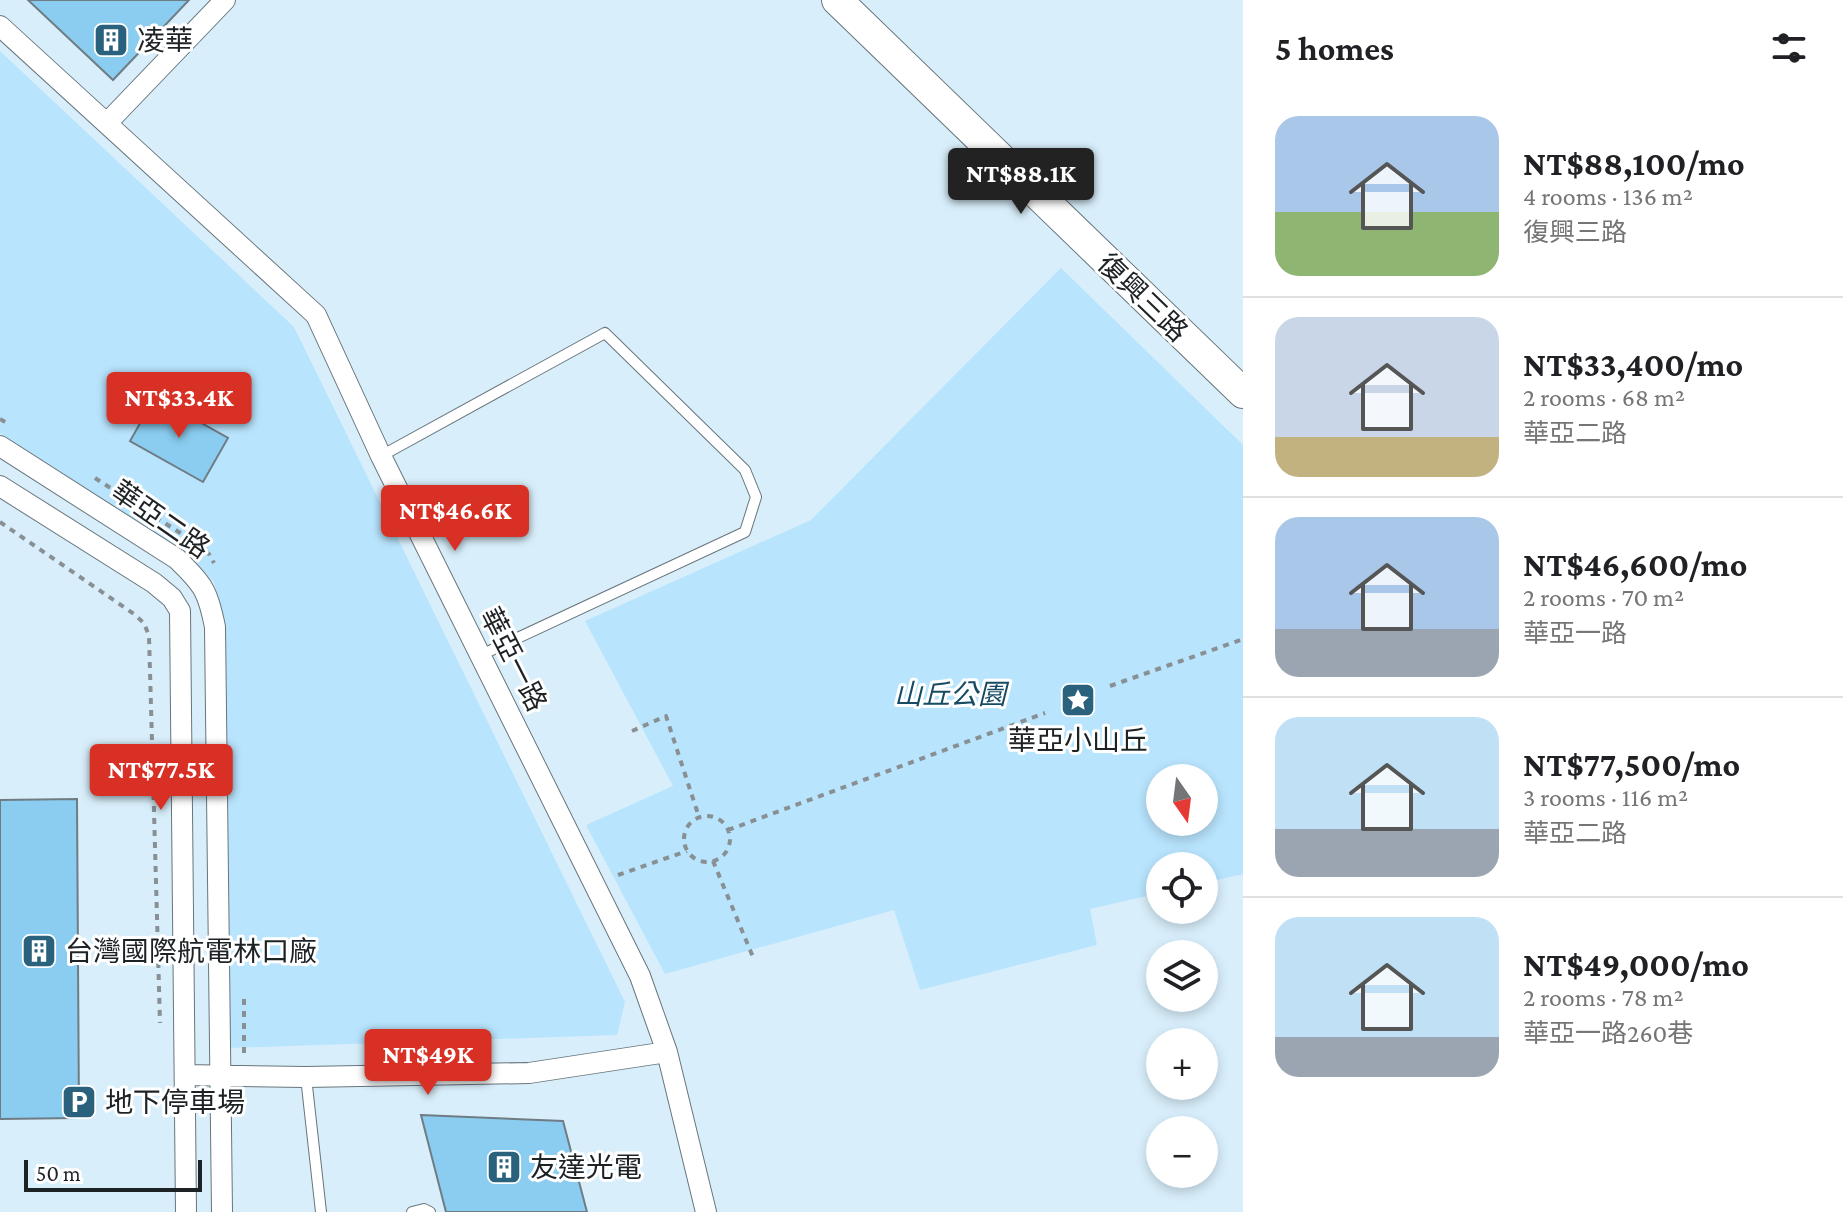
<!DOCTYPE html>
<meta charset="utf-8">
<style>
body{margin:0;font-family:"Crimson Pro","Noto Sans TC",serif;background:#f6f6f6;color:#202124;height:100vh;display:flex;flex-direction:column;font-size:30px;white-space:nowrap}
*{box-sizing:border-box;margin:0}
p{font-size:26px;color:#757577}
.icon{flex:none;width:44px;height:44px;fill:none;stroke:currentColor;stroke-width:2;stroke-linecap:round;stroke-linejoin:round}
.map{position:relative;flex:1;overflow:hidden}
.details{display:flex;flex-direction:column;background:#fff;width:600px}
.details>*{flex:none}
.needle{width:52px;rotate:166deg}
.controls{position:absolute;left:1146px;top:764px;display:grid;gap:16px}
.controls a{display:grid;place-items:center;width:72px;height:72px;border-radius:50%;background:#fff;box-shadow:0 4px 12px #0003;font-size:40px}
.scale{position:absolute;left:24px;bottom:20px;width:178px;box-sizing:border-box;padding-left:8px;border:4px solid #1d2225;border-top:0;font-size:22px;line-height:28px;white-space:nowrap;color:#1d2225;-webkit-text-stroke:6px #fff;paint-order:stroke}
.price{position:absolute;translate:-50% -68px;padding:0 18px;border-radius:8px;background:#d93025;color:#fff;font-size:26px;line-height:52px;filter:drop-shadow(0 2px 4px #0008)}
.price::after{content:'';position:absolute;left:50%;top:48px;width:24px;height:18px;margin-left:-12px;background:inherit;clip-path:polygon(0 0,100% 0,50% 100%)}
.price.current{background:#222;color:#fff}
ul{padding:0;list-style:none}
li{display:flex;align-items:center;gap:24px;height:200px;padding:0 32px}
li+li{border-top:2px solid #e0e0e0}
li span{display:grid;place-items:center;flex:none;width:224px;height:160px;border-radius:24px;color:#555}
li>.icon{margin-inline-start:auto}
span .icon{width:96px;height:96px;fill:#fffc;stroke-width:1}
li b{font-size:34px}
h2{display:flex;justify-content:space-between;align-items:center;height:96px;padding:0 32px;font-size:34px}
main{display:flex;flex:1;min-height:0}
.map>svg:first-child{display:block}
.built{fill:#d8effb;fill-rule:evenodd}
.green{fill:#b8e4fd;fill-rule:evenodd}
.building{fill:#8acdf0;stroke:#6f7c84;stroke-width:2}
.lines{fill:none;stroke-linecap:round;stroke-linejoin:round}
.lane-casing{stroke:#68757c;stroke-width:12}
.street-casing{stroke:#68757c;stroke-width:22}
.secondary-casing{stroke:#68757c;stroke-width:32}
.path{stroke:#899094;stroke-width:4;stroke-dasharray:6 6;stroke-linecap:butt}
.lane{stroke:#fff;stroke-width:10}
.street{stroke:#fff;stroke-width:20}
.secondary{stroke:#fff;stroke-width:30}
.labels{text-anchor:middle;stroke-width:6;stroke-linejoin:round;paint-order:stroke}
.poi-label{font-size:28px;fill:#1d2225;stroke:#fff;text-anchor:start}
.street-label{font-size:28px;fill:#1d2225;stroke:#fff}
.park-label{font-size:28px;font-style:italic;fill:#164b63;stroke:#fff}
</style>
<main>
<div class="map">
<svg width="1243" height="1212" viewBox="0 0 1243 1212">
<rect width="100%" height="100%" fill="#eff8fd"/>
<!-- built -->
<path class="built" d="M 0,0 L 1243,0 L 1243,1212 L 0,1212 ZM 1160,778 L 1204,778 L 1204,822 L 1160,822 ZM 1160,866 L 1204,866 L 1204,910 L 1160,910 ZM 1160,954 L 1204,954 L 1204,998 L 1160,998 ZM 1160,1042 L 1204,1042 L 1204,1086 L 1160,1086 ZM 1160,1130 L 1204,1130 L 1204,1174 L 1160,1174 Z"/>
<!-- green -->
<path class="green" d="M 0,51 L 294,327 L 625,1002 L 617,1035 L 228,1048 L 223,621 L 214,582 L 187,554 L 0,433 Z
M 1061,268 L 1243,445 L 1243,874 L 1204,883 L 1204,866 L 1160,866 L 1160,893 L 1090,909 L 1097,945 L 920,990 L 894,910 L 665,974 L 586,825 L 673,786 L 585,621 L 811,520 ZM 1160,778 L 1204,778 L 1204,822 L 1160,822 Z"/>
<!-- building -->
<path class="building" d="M 28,0 L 189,0 L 113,80 Z
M 155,397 L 228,438 L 203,482 L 130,441 Z
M 77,799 L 79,1118 L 0,1119 L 0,800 Z
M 421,1115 L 563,1121 L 587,1212 L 446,1212 Z"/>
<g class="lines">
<!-- lane casing -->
<g class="lane-casing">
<path id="lane" d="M 381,456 L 605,333 L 745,470 L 756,497 L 745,532 L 481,655
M 306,1077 L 321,1212
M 412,1212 L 424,1209 L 430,1212"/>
</g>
<!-- street casing -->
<g class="street-casing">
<path id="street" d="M 0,26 L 316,315 L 381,456 L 640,976 L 667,1052 L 706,1212
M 107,123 L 225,0
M 0,446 L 177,559 C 203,584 208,591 215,627 L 222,1212
M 0,486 L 154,583 L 172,598 L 180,611 L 186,1212
M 185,1075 L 306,1077 L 529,1073 L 667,1052"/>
</g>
<!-- secondary casing -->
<g class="secondary-casing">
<path id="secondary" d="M 837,0 L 1243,393"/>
</g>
<!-- path -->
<path class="path" d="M 0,419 L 10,425
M 95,478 L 185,536
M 0,522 L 134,614 L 144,623 L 149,636 L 160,1023
M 196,544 L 209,554 L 214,563
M 1110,686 L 1243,639
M 632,731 L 666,716 L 699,817
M684 839a23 23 0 1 1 46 0a23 23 0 1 1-46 0Z
M 728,830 L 1045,713
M 713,861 L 753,957
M 618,875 L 687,851
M 244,999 L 244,1053"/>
<!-- lane -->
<use href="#lane" class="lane"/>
<!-- street -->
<use href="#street" class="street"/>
<!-- secondary -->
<use href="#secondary" class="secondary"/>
</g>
<!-- icons -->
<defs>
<g id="building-square" transform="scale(1.8)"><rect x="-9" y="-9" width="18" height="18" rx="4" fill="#2a617c" stroke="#fff"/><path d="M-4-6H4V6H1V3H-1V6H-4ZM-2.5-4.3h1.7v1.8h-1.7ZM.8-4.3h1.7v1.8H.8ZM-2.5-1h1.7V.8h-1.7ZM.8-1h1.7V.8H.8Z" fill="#fff"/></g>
<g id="sight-square" transform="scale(1.8)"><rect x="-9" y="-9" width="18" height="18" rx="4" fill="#2a617c" stroke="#fff"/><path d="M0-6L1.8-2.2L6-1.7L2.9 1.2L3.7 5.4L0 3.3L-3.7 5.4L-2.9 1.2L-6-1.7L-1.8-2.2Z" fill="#fff"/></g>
<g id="parking-square" transform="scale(1.8)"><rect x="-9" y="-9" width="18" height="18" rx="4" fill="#2a617c" stroke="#fff"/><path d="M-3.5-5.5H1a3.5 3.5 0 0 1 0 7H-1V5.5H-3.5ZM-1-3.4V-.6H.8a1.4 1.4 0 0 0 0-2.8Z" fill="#fff"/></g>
</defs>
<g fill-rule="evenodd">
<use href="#building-square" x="111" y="40"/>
<use href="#sight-square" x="1078" y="700"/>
<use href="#building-square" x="39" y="951"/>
<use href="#parking-square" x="79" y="1102"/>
<use href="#building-square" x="504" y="1167"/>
</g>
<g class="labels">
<!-- poi labels -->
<g class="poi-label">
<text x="137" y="50">凌華</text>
<text x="1078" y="750" text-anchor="middle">華亞小山丘</text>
<text x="65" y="961">台灣國際航電林口廠</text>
<text x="105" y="1112">地下停車場</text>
<text x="530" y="1177">友達光電</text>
</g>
<!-- street labels -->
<g class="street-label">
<text transform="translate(1143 297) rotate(44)" y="10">復興三路</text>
<text transform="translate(161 519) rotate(35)" y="10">華亞二路</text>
<text transform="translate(514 659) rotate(63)" y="10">華亞一路</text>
</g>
<!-- park labels -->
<g class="park-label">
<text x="950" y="704">山丘公園</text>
</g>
</g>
</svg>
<div class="controls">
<a><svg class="needle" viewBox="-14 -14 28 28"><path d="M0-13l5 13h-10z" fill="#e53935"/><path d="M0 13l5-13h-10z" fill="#757577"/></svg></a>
<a><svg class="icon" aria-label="locate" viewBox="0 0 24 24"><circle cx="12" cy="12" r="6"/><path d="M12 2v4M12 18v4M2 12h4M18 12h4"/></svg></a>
<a><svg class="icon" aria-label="layers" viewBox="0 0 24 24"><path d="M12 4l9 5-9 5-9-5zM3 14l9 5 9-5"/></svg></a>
<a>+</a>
<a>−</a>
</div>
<div class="scale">50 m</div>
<b class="price current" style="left:1021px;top:216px">NT$88.1K</b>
<b class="price" style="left:179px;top:440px">NT$33.4K</b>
<b class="price" style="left:455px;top:553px">NT$46.6K</b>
<b class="price" style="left:161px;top:812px">NT$77.5K</b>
<b class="price" style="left:428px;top:1097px">NT$49K</b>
</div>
<section class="details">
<h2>5 homes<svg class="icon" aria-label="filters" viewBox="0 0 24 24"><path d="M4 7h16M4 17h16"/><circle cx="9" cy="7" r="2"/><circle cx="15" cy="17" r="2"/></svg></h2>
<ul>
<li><span style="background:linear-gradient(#a9c7e8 60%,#8fb573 0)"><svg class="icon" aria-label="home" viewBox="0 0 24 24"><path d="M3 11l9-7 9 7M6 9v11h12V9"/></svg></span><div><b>NT$88,100/mo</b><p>4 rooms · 136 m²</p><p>復興三路</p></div></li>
<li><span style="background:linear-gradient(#c9d6e8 75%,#c2b280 0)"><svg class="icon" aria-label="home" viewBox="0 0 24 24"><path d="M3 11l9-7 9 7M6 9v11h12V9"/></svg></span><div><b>NT$33,400/mo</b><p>2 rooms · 68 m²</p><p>華亞二路</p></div></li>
<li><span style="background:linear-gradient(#a9c7e8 70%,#9aa5b1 0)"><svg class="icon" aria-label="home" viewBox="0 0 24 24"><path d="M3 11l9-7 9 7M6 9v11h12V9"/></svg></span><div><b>NT$46,600/mo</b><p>2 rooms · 70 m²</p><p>華亞一路</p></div></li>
<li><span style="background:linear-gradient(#bfe0f5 70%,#9aa5b1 0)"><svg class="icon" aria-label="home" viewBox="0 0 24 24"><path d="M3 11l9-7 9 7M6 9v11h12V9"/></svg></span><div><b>NT$77,500/mo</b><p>3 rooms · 116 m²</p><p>華亞二路</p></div></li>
<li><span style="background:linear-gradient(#bfe0f5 75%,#9aa5b1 0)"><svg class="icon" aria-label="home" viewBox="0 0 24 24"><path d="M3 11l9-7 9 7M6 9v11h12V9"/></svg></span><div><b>NT$49,000/mo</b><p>2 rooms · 78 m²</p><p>華亞一路260巷</p></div></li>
</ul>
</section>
</main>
